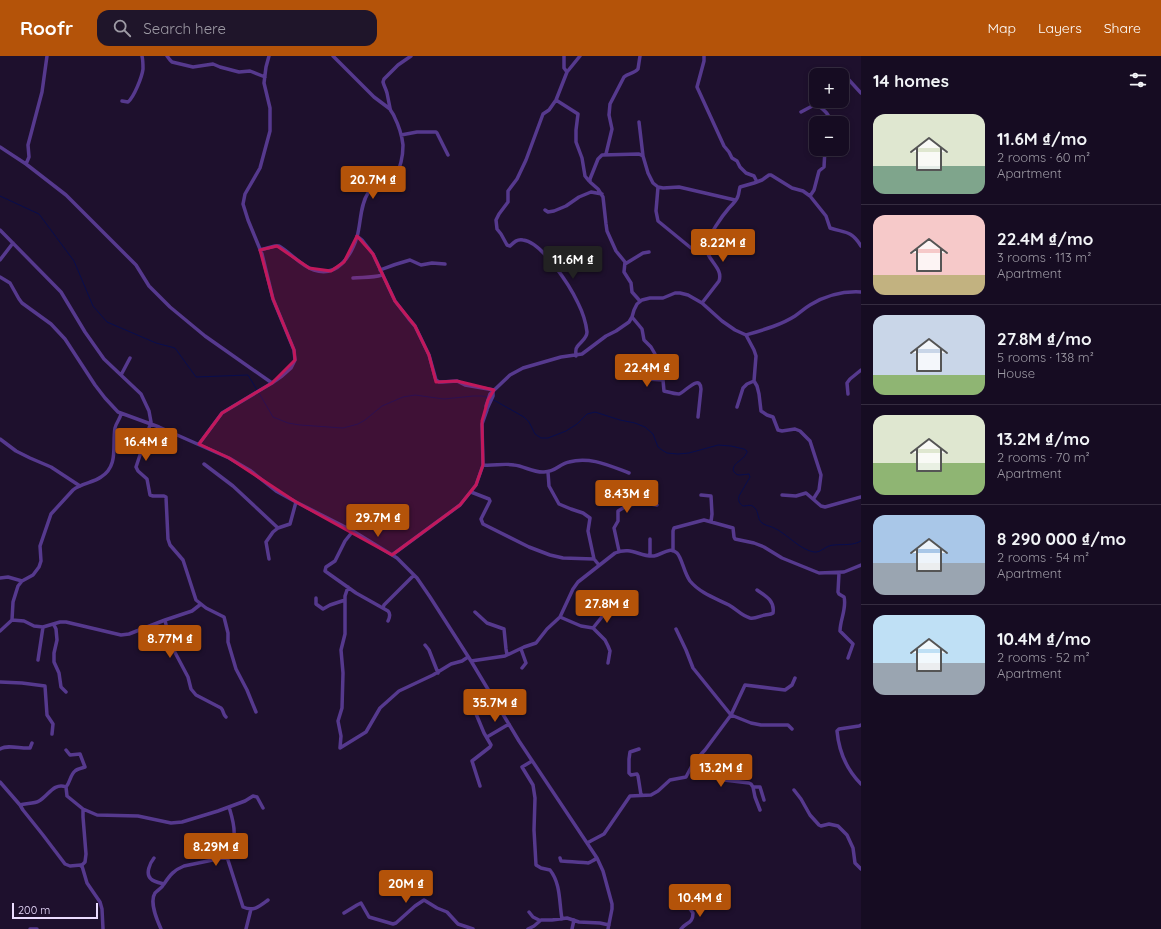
<!DOCTYPE html>
<meta charset="utf-8">
<style>
body{margin:0;font-family:Quicksand,sans-serif;background:#1f152a;color:#f1f3f6;height:100vh;display:flex;flex-direction:column;font-size:15px;white-space:nowrap}
*{box-sizing:border-box;margin:0}
p{font-size:13px;color:#9e9ba5}
.icon{flex:none;width:22px;height:22px;fill:none;stroke:currentColor;stroke-width:2;stroke-linecap:round;stroke-linejoin:round}
.map{position:relative;flex:1;overflow:hidden}
.drawer{display:flex;flex-direction:column;background:#160c22;width:300px}
.drawer>*{flex:none}
.buttons{position:absolute;left:809px;top:12px;display:grid;gap:8px}
.buttons a{display:grid;place-items:center;width:40px;height:40px;border-radius:8px;background:#160c22;box-shadow:0 2px 6px #0003,0 0 0 1px #352c40;font-size:20px}
.scale{position:absolute;left:12px;bottom:10px;width:86px;box-sizing:border-box;padding-left:4px;border:2px solid #ebdcff;border-top:0;font-size:11px;line-height:14px;white-space:nowrap;color:#ebdcff;-webkit-text-stroke:3px #1e102d;paint-order:stroke}
.price{position:absolute;translate:-50% -34px;padding:0 9px;border-radius:4px;background:#b45309;color:#fff;font-size:13px;line-height:26px;filter:drop-shadow(0 1px 2px #0008)}
.price::after{content:'';position:absolute;left:50%;top:24px;width:12px;height:9px;margin-left:-6px;background:inherit;clip-path:polygon(0 0,100% 0,50% 100%)}
.price.current{background:#222;color:#fff}
ul{padding:0;list-style:none}
li{display:flex;align-items:center;gap:12px;height:100px;padding:0 12px}
li+li{border-top:1px solid #352c40}
li span{display:grid;place-items:center;flex:none;width:112px;height:80px;border-radius:12px;color:#555}
li>.icon{margin-inline-start:auto}
span .icon{width:48px;height:48px;fill:#fffc;stroke-width:1}
li b{font-size:17px}
h2{display:flex;justify-content:space-between;align-items:center;height:48px;padding:0 12px;font-size:17px}
header{display:flex;align-items:center;gap:24px;box-sizing:border-box;height:56px;padding:0 20px;background:#b45309;color:#fff}
header strong{font-size:19px}
nav{display:flex;gap:22px;margin-inline-start:auto;font-size:14px}
.search{width:280px;height:36px;background:#1f152a;display:flex;align-items:center;gap:10px;box-sizing:border-box;padding:0 14px;border-radius:12px;color:#9e9ba5;font-size:15px}
main{display:flex;flex:1;min-height:0}
.map>svg:first-child{display:block}
.lines{fill:none;stroke-linecap:round;stroke-linejoin:round}
.stream{stroke:#080d4e;stroke-width:1}
.minor{stroke:#56398e;stroke-width:3.5}
.marked{fill:#c2185b;fill-opacity:0.2;stroke:#c2185b;stroke-width:3;stroke-linejoin:round}
</style>
<header>
<strong>Roofr</strong>
<div class="search"><svg class="icon" aria-label="search" viewBox="0 0 24 24"><circle cx="10" cy="10" r="6"/><path d="M15 15l6 6"/></svg>Search here</div>
<nav><a>Map</a><a>Layers</a><a>Share</a></nav>
</header>
<main>
<div class="map">
<svg width="861" height="873" viewBox="0 0 861 873">
<rect width="100%" height="100%" fill="#1e102d"/>
<g class="lines">
<!-- stream -->
<path class="stream" d="M 0,140 L 39,158 L 74,205 L 93,250 L 107,266 L 156,287 L 175,292 L 196,321 L 248,319 L 257,334
M 259,337 L 273,361 L 288,367 L 300,369 L 343,372 L 358,368 L 365,364 L 382,350 L 403,341 L 415,339 L 444,343 L 473,340 L 482,340 L 487,341
M 492,343 L 524,361 L 529,366 L 535,378 L 541,382 L 548,382 L 566,375 L 577,368 L 587,358 L 595,356 L 620,364 L 635,367 L 645,371 L 653,378 L 658,391 L 662,394 L 667,397 L 678,398 L 689,397 L 718,389 L 731,390 L 744,393 L 747,395 C 747,396 747,397 746,398 C 744,404 730,408 734,416 C 736,418 737,419 740,419 C 743,419 746,418 749,418 L 750,421 L 739,440 C 738,445 739,447 743,450 C 747,450 751,448 754,451 C 759,455 757,463 762,467 C 766,470 771,470 774,472 C 786,477 800,494 814,496 C 821,497 826,489 834,489 C 844,488 852,490 861,485"/>
<!-- minor -->
<path class="minor" d="M 167,0 L 170,4 L 172,6 L 193,11 L 213,8 L 220,11 L 239,16 L 250,15 L 265,21
M 333,0 L 374,41 L 390,53
M 564,0 L 564,12 L 567,16
M 704,0 L 704,5 L 697,31 L 724,90 L 729,96 L 732,102 L 737,105 L 740,111 L 746,117 L 754,120 L 757,126
M 849,24 L 861,37
M 556,44 L 578,58 L 576,74 L 576,86 L 582,102 L 585,120 L 589,125
M 122,45 L 128,46 C 134,41 142,21 143,13 C 143,9 143,4 142,0
M 801,56 L 816,48 C 823,54 830,57 830,67
M 639,66 L 643,100
M 401,79 L 417,76 L 436,76 L 437,77 L 448,99
M 0,91 L 26,108 L 66,139 L 136,209 L 149,230 L 170,251 L 205,280 L 272,327
M 606,98 L 612,73 L 609,59 L 610,48 L 624,21 C 628,17 634,18 638,13 L 640,0
M 26,108 L 29,101 L 28,89 L 42,36 L 47,0
M 658,131 L 656,155 L 658,165 L 691,192 L 696,194 L 707,193
M 810,140 L 814,134 L 819,115 L 824,111 L 825,93
M 545,154 L 548,156 L 554,155 L 566,150 L 579,141 L 591,136 L 602,138
M 0,174 L 61,236 L 85,276 L 104,303 L 141,338 L 149,355 L 151,366 L 136,411 L 138,415 L 147,423 L 150,439 L 153,440 L 164,440 L 166,441 L 168,483 L 170,489 L 183,504 L 196,544 L 206,552 L 224,561 L 228,577 L 228,586 L 236,613 L 247,634 L 256,656
M 357,180 L 362,184 L 373,198 L 395,245 L 409,263 L 415,270 L 429,299 L 436,324 L 439,326 L 442,326 L 457,325 L 465,329 L 494,334
M 260,194 L 275,190 L 279,190 C 291,197 301,210 314,214 C 337,222 351,200 357,181 C 361,167 360,149 368,137 C 374,127 385,127 393,121 C 401,115 403,98 403,89 C 402,80 398,68 394,60 C 393,57 390,55 390,52 C 389,47 388,42 387,37 C 386,33 384,30 383,26 L 384,23 L 398,9 L 411,0
M 0,204 L 13,187
M 625,208 L 643,197 L 649,196
M 380,214 C 390,210 399,207 410,204 L 421,209 L 432,207 L 445,208
M 0,221 L 10,227 L 19,243 L 22,247 L 51,268 L 65,283 L 95,329 L 105,342 L 118,356 L 159,371 L 229,402 L 251,415 L 276,435 L 296,446 L 353,475 L 397,502 L 417,522 L 430,541 L 471,605 L 519,685 L 597,802 L 603,815 L 612,848 L 612,853 L 608,873
M 353,222 C 363,221 372,222 382,219
M 640,245 L 632,236 L 631,227 L 624,216 L 625,206 L 616,195 L 607,175 L 606,168 L 603,141 L 598,133 L 590,126 L 590,123 L 598,103 L 602,99 L 639,98 L 643,100 L 648,117 L 653,127 L 658,131 L 663,132 L 679,131 L 735,144
M 702,247 L 719,225 C 724,211 704,203 707,189 C 708,180 722,160 729,152 C 732,149 737,144 738,140 C 739,138 739,134 740,131 L 754,127 L 762,124 L 769,119 L 771,119 L 792,132 L 803,135 L 810,140 L 826,160 L 830,172 C 845,177 851,174 861,190
M 632,261 L 642,273 L 644,284 L 651,291 L 655,298 L 655,301 L 648,305 L 645,309 L 647,323 L 663,324 L 664,335 C 668,336 675,338 679,338 C 684,337 700,317 701,333 L 698,361
M 746,279 L 754,294 L 756,300 L 754,325 L 757,330 L 759,338 L 761,355 L 767,359 L 773,361 L 778,374 L 782,375 L 795,373 L 800,375 L 810,385 L 821,419 L 819,434 L 814,442
M 576,300 C 576,297 575,293 577,291 C 580,286 587,283 587,276 C 586,267 582,255 578,247 C 570,230 542,186 523,184 C 517,183 514,186 510,190 L 507,189 L 501,178 L 497,173 L 496,164 L 499,158 L 508,146 L 508,135 L 517,123 L 526,104 L 543,58 L 549,54 L 556,44 L 567,16 L 580,0
M 121,319 L 130,302
M 848,338 L 847,327 L 850,323 L 861,314
M 737,351 L 743,332 L 747,328 L 754,325
M 487,353 L 493,340 L 493,336
M 0,383 L 16,395 L 30,402 L 51,411 L 80,430
M 199,388 L 222,357 L 272,327 L 282,320 L 291,312 L 295,304 L 294,294 L 273,243 L 262,198 L 248,164 L 243,148 L 245,138 L 260,112 L 270,75 L 270,52 L 264,27 L 266,11 L 269,0
M 204,408 L 233,430 L 278,472 L 290,468 L 296,446
M 483,409 C 494,410 504,407 514,409 C 524,410 534,417 544,416 C 556,416 559,408 569,406 C 590,400 610,410 629,417
M 548,416 L 549,430 L 559,448 L 571,453 L 583,457 L 590,462 L 588,475 L 594,503
M 471,436 L 489,443 L 490,445 L 481,463 L 483,468 L 529,491 L 550,499 L 563,502 L 594,503 L 599,509
M 701,439 L 711,440 L 712,458 L 711,466
M 782,439 L 796,440 L 806,437 L 821,450 L 825,451 L 861,441
M 644,447 L 657,449
M 353,475 L 345,485 L 335,505 L 326,511 L 325,515 L 356,537 L 388,555 C 391,558 390,561 388,565
M 650,483 L 650,499
M 619,495 L 614,472 L 618,465 L 618,455 L 628,449 L 644,447 L 651,436
M 673,495 L 673,475 L 674,472 L 704,464 L 733,472 L 734,481 L 735,483 L 754,487 L 764,491 L 782,502 L 819,517 L 844,516 L 861,509
M 392,499 L 460,449 L 476,429 L 483,409 L 482,368 L 487,354 L 486,350 L 490,338 L 510,319 L 523,312 L 561,301 L 582,298 L 606,280 L 616,275 L 629,266 L 632,261 L 634,254 L 637,248 L 642,244 L 650,242 L 663,242 L 675,237 L 680,237 L 688,239 L 702,247 L 722,265 L 735,274 L 746,279 C 763,274 781,269 795,260 C 801,256 805,252 810,249 C 825,240 844,235 861,236
M 269,503 L 266,486 L 273,476 L 278,472
M 839,517 L 838,536 L 839,538 L 844,541 C 847,552 840,564 840,575 L 853,588 L 848,602
M 0,522 L 8,521 L 22,525
M 348,531 L 345,540 L 345,578 L 341,594 L 343,617 L 342,652 L 338,665 L 341,680 L 340,692 L 366,676 L 380,652 L 399,635 L 433,619 L 451,608 L 462,605 L 468,601
M 316,542 L 316,548 L 323,553 L 330,549 L 345,544
M 201,548 L 192,555 L 165,564 L 170,587 L 188,621 L 191,633 L 196,639 L 221,652 C 224,655 223,659 226,661
M 383,552 L 384,549 L 414,519
M 475,556 L 487,567 L 504,573 L 506,593 L 507,599
M 560,561 L 581,570 L 593,572 L 605,584 L 608,590 L 610,595 L 608,607
M 12,564 L 24,565 L 34,570 L 43,571 L 60,566 L 66,566 L 121,579 L 129,578 L 165,564
M 54,569 L 56,573 L 57,584 L 54,597 L 54,606 L 59,617 L 61,631 L 66,636
M 593,572 L 609,552
M 676,573 L 686,594 L 693,612 L 731,659 L 751,667 L 761,669 L 788,669 L 792,673
M 0,575 L 12,564 L 13,546 L 18,530 L 22,525 L 33,519 L 39,511 L 41,505 L 40,490 L 51,458 L 73,434 C 81,427 93,427 101,421 C 119,410 112,389 115,372 C 116,367 120,363 121,358
M 425,589 L 429,594 L 438,617
M 521,593 L 526,607 L 522,612
M 38,604 L 43,571
M 471,605 L 505,600 L 524,591 L 536,587 L 547,573 L 560,561 L 573,533 L 578,526 L 615,497 C 632,490 639,501 654,500 C 662,499 669,490 677,497 C 682,502 684,517 690,525 C 700,537 715,542 729,549 C 736,553 742,560 750,562 C 756,563 759,560 765,559 C 768,558 770,559 773,557 C 775,545 766,540 757,534
M 0,626 L 22,627 L 45,630 L 47,659 L 53,668 L 52,678
M 469,641 L 484,677 L 491,689 L 490,691 L 472,705 L 480,730
M 861,669 L 859,670 L 839,673 L 837,675 C 839,696 846,713 861,728
M 487,681 L 509,668
M 0,693 C 8,688 21,693 30,692 L 32,687
M 639,693 L 630,696 L 629,703 L 629,717 L 631,719 L 637,718 L 638,720 L 641,739
M 66,694 L 70,699 L 80,698 L 85,711 C 82,712 77,713 75,715 C 70,719 70,727 66,731
M 696,703 L 704,707 L 714,707 L 719,709 L 721,712 L 724,724 L 749,727 L 751,728 L 753,731 L 760,731 L 764,744
M 532,705 L 522,711 L 533,729 L 535,742 L 534,774 L 536,809 L 541,812 L 550,814 C 561,828 559,846 562,863
M 0,726 L 20,749 C 26,747 34,748 39,745 C 48,740 54,726 66,731 L 67,740 L 83,753 L 97,759 L 138,760 L 171,767 L 182,766 L 218,755 L 245,745 L 253,740 L 257,741 L 263,752
M 753,731 L 755,741 L 760,754
M 794,734 L 801,743 L 810,759 L 819,769 L 821,770 L 829,768 L 838,770 L 847,779 L 853,792 L 855,807 L 861,813
M 20,749 L 23,754 L 43,779 L 65,808 L 70,810 L 81,809 L 82,810 L 87,827 L 100,846 L 102,853 L 103,873
M 587,787 L 604,778 L 630,740 L 651,739 L 658,735 L 670,724 L 686,721 L 694,706 L 705,694 L 731,659 L 745,629 L 785,634 L 792,629 L 795,622
M 227,801 L 224,785 L 225,783 L 234,779 C 235,770 232,761 229,751
M 154,802 C 150,807 145,818 151,823 C 154,826 160,827 164,828
M 560,802 L 561,805 C 563,805 585,807 588,807 C 591,806 594,804 597,802
M 81,810 L 85,806 L 86,798 L 83,761 L 83,753
M 529,856 L 533,861 L 539,864
M 344,857 L 357,849 L 361,847 L 369,861 L 393,868 L 396,867 L 415,850 L 424,844 L 437,852 L 447,856 L 458,868 L 473,873
M 30,873 L 37,873
M 161,873 C 157,864 149,846 155,837 C 158,834 162,832 164,828 C 170,819 174,814 184,810 L 227,801 L 243,851 C 254,856 260,850 268,844
M 246,873 L 251,853
M 528,873 L 534,870 L 541,864 L 552,864 L 567,862 L 579,866 L 600,867 L 609,869
M 572,873 L 574,864
M 681,873 C 686,866 693,868 693,857 L 690,853"/>
</g>
<!-- marked area -->
<path class="marked" d="M 357,180 L 373,198 L 395,245 L 415,270 L 429,299 L 436,326 L 457,325 L 494,334 L 488,344 L 482,365 L 483,409 L 476,429 L 460,449 L 392,499 L 296,446 L 229,402 L 199,388 L 222,357 L 272,327 L 295,304 L 294,294 L 273,243 L 260,194 L 277,190 L 309,212 L 331,215 L 344,206 Z"/>
</svg>
<div class="buttons">
<a>+</a>
<a>−</a>
</div>
<div class="scale">200 m</div>
<b class="price" style="left:373px;top:144px">20.7M ₫</b>
<b class="price" style="left:723px;top:207px">8.22M ₫</b>
<b class="price current" style="left:573px;top:224px">11.6M ₫</b>
<b class="price" style="left:647px;top:332px">22.4M ₫</b>
<b class="price" style="left:146px;top:406px">16.4M ₫</b>
<b class="price" style="left:627px;top:458px">8.43M ₫</b>
<b class="price" style="left:378px;top:482px">29.7M ₫</b>
<b class="price" style="left:607px;top:568px">27.8M ₫</b>
<b class="price" style="left:170px;top:603px">8.77M ₫</b>
<b class="price" style="left:495px;top:667px">35.7M ₫</b>
<b class="price" style="left:721px;top:732px">13.2M ₫</b>
<b class="price" style="left:216px;top:811px">8.29M ₫</b>
<b class="price" style="left:406px;top:848px">20M ₫</b>
<b class="price" style="left:700px;top:862px">10.4M ₫</b>
</div>
<section class="drawer">
<h2>14 homes<svg class="icon" aria-label="filters" viewBox="0 0 24 24"><path d="M4 7h16M4 17h16"/><circle cx="9" cy="7" r="2"/><circle cx="15" cy="17" r="2"/></svg></h2>
<ul>
<li><span style="background:linear-gradient(#dfe7d0 65%,#7fa58c 0)"><svg class="icon" aria-label="home" viewBox="0 0 24 24"><path d="M3 11l9-7 9 7M6 9v11h12V9"/></svg></span><div><b>11.6M ₫/mo</b><p>2 rooms · 60 m²</p><p>Apartment</p></div></li>
<li><span style="background:linear-gradient(#f6c9c9 75%,#c2b280 0)"><svg class="icon" aria-label="home" viewBox="0 0 24 24"><path d="M3 11l9-7 9 7M6 9v11h12V9"/></svg></span><div><b>22.4M ₫/mo</b><p>3 rooms · 113 m²</p><p>Apartment</p></div></li>
<li><span style="background:linear-gradient(#c9d6e8 75%,#8fb573 0)"><svg class="icon" aria-label="home" viewBox="0 0 24 24"><path d="M3 11l9-7 9 7M6 9v11h12V9"/></svg></span><div><b>27.8M ₫/mo</b><p>5 rooms · 138 m²</p><p>House</p></div></li>
<li><span style="background:linear-gradient(#dfe7d0 60%,#8fb573 0)"><svg class="icon" aria-label="home" viewBox="0 0 24 24"><path d="M3 11l9-7 9 7M6 9v11h12V9"/></svg></span><div><b>13.2M ₫/mo</b><p>2 rooms · 70 m²</p><p>Apartment</p></div></li>
<li><span style="background:linear-gradient(#a9c7e8 60%,#9aa5b1 0)"><svg class="icon" aria-label="home" viewBox="0 0 24 24"><path d="M3 11l9-7 9 7M6 9v11h12V9"/></svg></span><div><b>8 290 000 ₫/mo</b><p>2 rooms · 54 m²</p><p>Apartment</p></div></li>
<li><span style="background:linear-gradient(#bfe0f5 60%,#9aa5b1 0)"><svg class="icon" aria-label="home" viewBox="0 0 24 24"><path d="M3 11l9-7 9 7M6 9v11h12V9"/></svg></span><div><b>10.4M ₫/mo</b><p>2 rooms · 52 m²</p><p>Apartment</p></div></li>
</ul>
</section>
</main>
